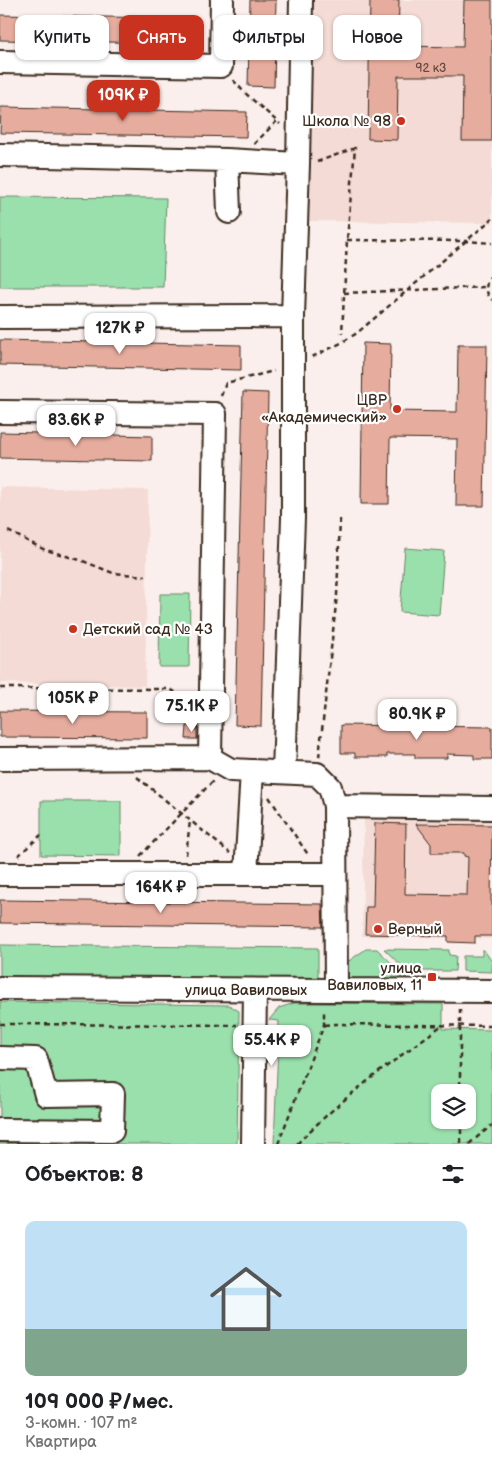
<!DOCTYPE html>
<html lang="ru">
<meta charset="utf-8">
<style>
body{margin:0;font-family:"Balsamiq Sans",sans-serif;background:#f2f2f2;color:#202124;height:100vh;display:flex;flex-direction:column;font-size:19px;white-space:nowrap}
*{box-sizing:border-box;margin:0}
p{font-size:16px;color:#757577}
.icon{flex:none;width:28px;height:28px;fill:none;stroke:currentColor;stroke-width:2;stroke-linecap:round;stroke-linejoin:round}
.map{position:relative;height:1144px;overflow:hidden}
.drawer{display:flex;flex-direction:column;background:#fff;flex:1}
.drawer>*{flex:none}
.top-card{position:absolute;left:15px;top:15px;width:462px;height:45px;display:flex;gap:10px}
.controls{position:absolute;left:431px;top:1084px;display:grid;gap:10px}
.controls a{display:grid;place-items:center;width:45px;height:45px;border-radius:10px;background:#fff;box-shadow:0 1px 4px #0004;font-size:25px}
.price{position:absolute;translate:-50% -42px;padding:0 11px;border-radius:10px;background:#fff;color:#222;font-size:16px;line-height:32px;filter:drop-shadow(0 1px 2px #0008)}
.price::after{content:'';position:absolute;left:50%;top:30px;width:15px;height:11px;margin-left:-8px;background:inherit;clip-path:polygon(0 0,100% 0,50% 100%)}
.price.active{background:#c8321e;color:#fff}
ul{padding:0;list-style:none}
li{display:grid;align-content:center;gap:10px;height:265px;padding:0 25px}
li span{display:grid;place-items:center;height:155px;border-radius:10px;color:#555}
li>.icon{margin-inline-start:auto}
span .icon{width:90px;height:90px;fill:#fffc;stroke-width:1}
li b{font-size:21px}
h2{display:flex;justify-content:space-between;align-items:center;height:60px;padding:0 25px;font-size:21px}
.chip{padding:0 18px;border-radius:10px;background:#fff;box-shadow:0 1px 4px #0004;font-size:18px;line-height:45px}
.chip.active{background:#c8321e;color:#fff}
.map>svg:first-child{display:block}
.built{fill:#f4dbd5}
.green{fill:#9ae0ad;stroke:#6a8566;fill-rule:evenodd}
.building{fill:#e6ad9f;stroke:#3b2a1e}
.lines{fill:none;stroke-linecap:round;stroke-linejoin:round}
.minor-casing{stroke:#3b2a1e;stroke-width:26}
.path{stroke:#3b2a1e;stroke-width:2.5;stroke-dasharray:5 4;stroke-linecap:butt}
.minor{stroke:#fff;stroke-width:22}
.poi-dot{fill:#c8321e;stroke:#fff;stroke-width:2}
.labels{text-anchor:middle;stroke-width:4.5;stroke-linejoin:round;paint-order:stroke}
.number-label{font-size:12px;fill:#664b3e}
.poi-label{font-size:15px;fill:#3b2a1e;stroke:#fff;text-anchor:end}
.street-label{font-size:15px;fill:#3b2a1e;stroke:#fff}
</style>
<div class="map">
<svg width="492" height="1144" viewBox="0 0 492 1144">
<rect width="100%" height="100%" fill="#faefec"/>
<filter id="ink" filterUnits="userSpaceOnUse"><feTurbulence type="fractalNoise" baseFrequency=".02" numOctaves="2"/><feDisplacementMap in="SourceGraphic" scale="10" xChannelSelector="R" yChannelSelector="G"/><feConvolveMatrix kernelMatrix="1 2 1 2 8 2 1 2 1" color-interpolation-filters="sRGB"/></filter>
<g filter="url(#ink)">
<!-- built -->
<path class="built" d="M 310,0 L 492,0 L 492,223 L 309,221 Z
M 0,487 L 148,490 L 145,686 L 0,683 Z
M 364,817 L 492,820 L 492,939 L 362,936 Z"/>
<!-- green -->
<path class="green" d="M 0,197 L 166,198 L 163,287 L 0,287 Z
M 405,548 L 444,551 L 439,615 L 400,612 Z
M 160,594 L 190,594 L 189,667 L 159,667 Z
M 41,801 L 121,801 L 121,856 L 41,855 Z
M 0,945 L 318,948 L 318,979 L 0,976 Z
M 366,949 L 377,949 L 408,979 L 351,979 C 345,975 344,972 343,965 Z
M 384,949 L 449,950 L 449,955 L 456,956 L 455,971 L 407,971 Z
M 482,950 L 484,950 L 492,962 L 492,972 L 463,971 L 463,956 L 482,956 Z
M 0,1002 L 229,1005 L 239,1011 L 237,1144 L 0,1144 Z
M 294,1003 L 443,1004 L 443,1029 L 492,1030 L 492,1144 L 274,1144 L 279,1021 L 269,1020 L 279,1008 ZM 440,1092 L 468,1092 L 468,1120 L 440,1120 Z"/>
<!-- building -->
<path class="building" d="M 250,0 L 276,0 L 274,87 L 248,86 Z
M 370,0 L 399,0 L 398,46 L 463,47 L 464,0 L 492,0 L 492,141 L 462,141 L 463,76 L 398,76 L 397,140 L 368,139 Z
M 0,15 L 159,18 L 159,43 L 0,40 Z
M 1,107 L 247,112 L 246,137 L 0,133 Z
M 0,340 L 241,345 L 241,370 L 0,365 Z
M 363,343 L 391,344 L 390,411 L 457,412 L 458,345 L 487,345 L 484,506 L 456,506 L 457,439 L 390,438 L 389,504 L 361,504 Z
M 243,392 L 268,393 L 261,726 L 235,725 Z
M 0,432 L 152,436 L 152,461 L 0,458 Z
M 0,711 L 147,712 L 147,738 L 0,737 Z
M 341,725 L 492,727 L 492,759 L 474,759 L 474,755 L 447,754 L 447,758 L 415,758 L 415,754 L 387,754 L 387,757 L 355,757 L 355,753 L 341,753 Z
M 187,726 L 197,726 L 197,739 L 186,739 Z
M 375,823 L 406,824 L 405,894 L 467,895 L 468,857 L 464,856 L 464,853 L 431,853 L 431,844 L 416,824 L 492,825 L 491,901 L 492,902 L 492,936 L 475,936 L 475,943 L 448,942 L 448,936 L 365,934 L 366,907 L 373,907 Z
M 0,900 L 322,904 L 323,927 L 0,923 Z"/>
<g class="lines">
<!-- minor casing -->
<g class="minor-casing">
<path id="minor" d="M 0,62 L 221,66 L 222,0
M 0,155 L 227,160 L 298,164 L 293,316 L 293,518 L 284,772
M 227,160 L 229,212
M 298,164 L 301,0
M 0,317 L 293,316
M 0,412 L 215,414 L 210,758
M 0,759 L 210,758 L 231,770 L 317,774 L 330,787 L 335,806 L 336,990
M 335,806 L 492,808
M 0,874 L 335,874
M 246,874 L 252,771
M 0,988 L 492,991
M 0,1058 L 36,1059 L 46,1095 L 113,1094 L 112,1131 L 0,1130
M 253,1144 L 255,990"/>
</g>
<!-- path -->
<path class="path" d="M 233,80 L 244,92 L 280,124
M 254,144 L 277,121
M 317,162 L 355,148 L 347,240 L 342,333
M 347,240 L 465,241 L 492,243
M 492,275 C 484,282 485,293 492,300
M 344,293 L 486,287
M 312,357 L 341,343 L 357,333 L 492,219
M 221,396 L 226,383 L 274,371
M 8,531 L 43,549 L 83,561 L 113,573 L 146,576
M 0,688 L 170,689 L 192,702
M 319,757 L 337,595 L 340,519
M 137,777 L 230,853
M 269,797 L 309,856
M 186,855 L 190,821
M 18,856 L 41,835
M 140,856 L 213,781
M 460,1009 L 460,1092
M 0,1024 L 237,1025
M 324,1025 L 336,1024 L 492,1026
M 461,1120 L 461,1144
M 278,1144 L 324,1025 L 324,1009
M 297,1144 C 340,1099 391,1063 441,1026
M 469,1144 L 492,1125"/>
<!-- minor -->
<use href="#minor" class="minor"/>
</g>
</g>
<!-- markers -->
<g class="poi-dot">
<circle cx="401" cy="121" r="5"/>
<circle cx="397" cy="409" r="5"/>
<circle cx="73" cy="629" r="5"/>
<circle cx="378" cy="929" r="5"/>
<rect x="427" y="972" width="10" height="10" rx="2.5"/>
</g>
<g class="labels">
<!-- number labels -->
<g class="number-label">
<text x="431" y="72">92 к3</text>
</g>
<!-- poi labels -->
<g class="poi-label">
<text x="391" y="126">Школа № 98</text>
<text x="387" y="405">ЦВР<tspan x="387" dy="17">«Академический»</tspan></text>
<text x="83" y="634" text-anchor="start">Детский сад № 43</text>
<text x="388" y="934" text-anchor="start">Верный</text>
<text x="422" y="973">улица<tspan x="422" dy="17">Вавиловых, 11</tspan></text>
</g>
<!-- street labels -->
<g class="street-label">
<text x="246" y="995">улица Вавиловых</text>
</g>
</g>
</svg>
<div class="controls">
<a><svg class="icon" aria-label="layers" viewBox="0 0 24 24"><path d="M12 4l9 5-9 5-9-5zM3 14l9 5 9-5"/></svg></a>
</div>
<b class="price active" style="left:123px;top:122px">109K ₽</b>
<b class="price" style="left:120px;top:355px">127K ₽</b>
<b class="price" style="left:76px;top:447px">83.6K ₽</b>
<b class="price" style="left:73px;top:725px">105K ₽</b>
<b class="price" style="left:192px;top:733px">75.1K ₽</b>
<b class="price" style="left:417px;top:741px">80.9K ₽</b>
<b class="price" style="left:161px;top:914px">164K ₽</b>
<b class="price" style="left:272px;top:1067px">55.4K ₽</b>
<div class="top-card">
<a class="chip">Купить</a>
<a class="chip active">Снять</a>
<a class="chip">Фильтры</a>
<a class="chip">Новое</a>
</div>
</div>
<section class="drawer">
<h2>Объектов: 8<svg class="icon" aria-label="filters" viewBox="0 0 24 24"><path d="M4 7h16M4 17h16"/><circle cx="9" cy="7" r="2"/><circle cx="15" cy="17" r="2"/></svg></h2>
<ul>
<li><span style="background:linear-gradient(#bfe0f5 70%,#7fa58c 0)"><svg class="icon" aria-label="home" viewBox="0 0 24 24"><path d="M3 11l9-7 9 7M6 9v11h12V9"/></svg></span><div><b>109 000 ₽/мес.</b><p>3-комн. · 107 m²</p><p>Квартира</p></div></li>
</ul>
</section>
